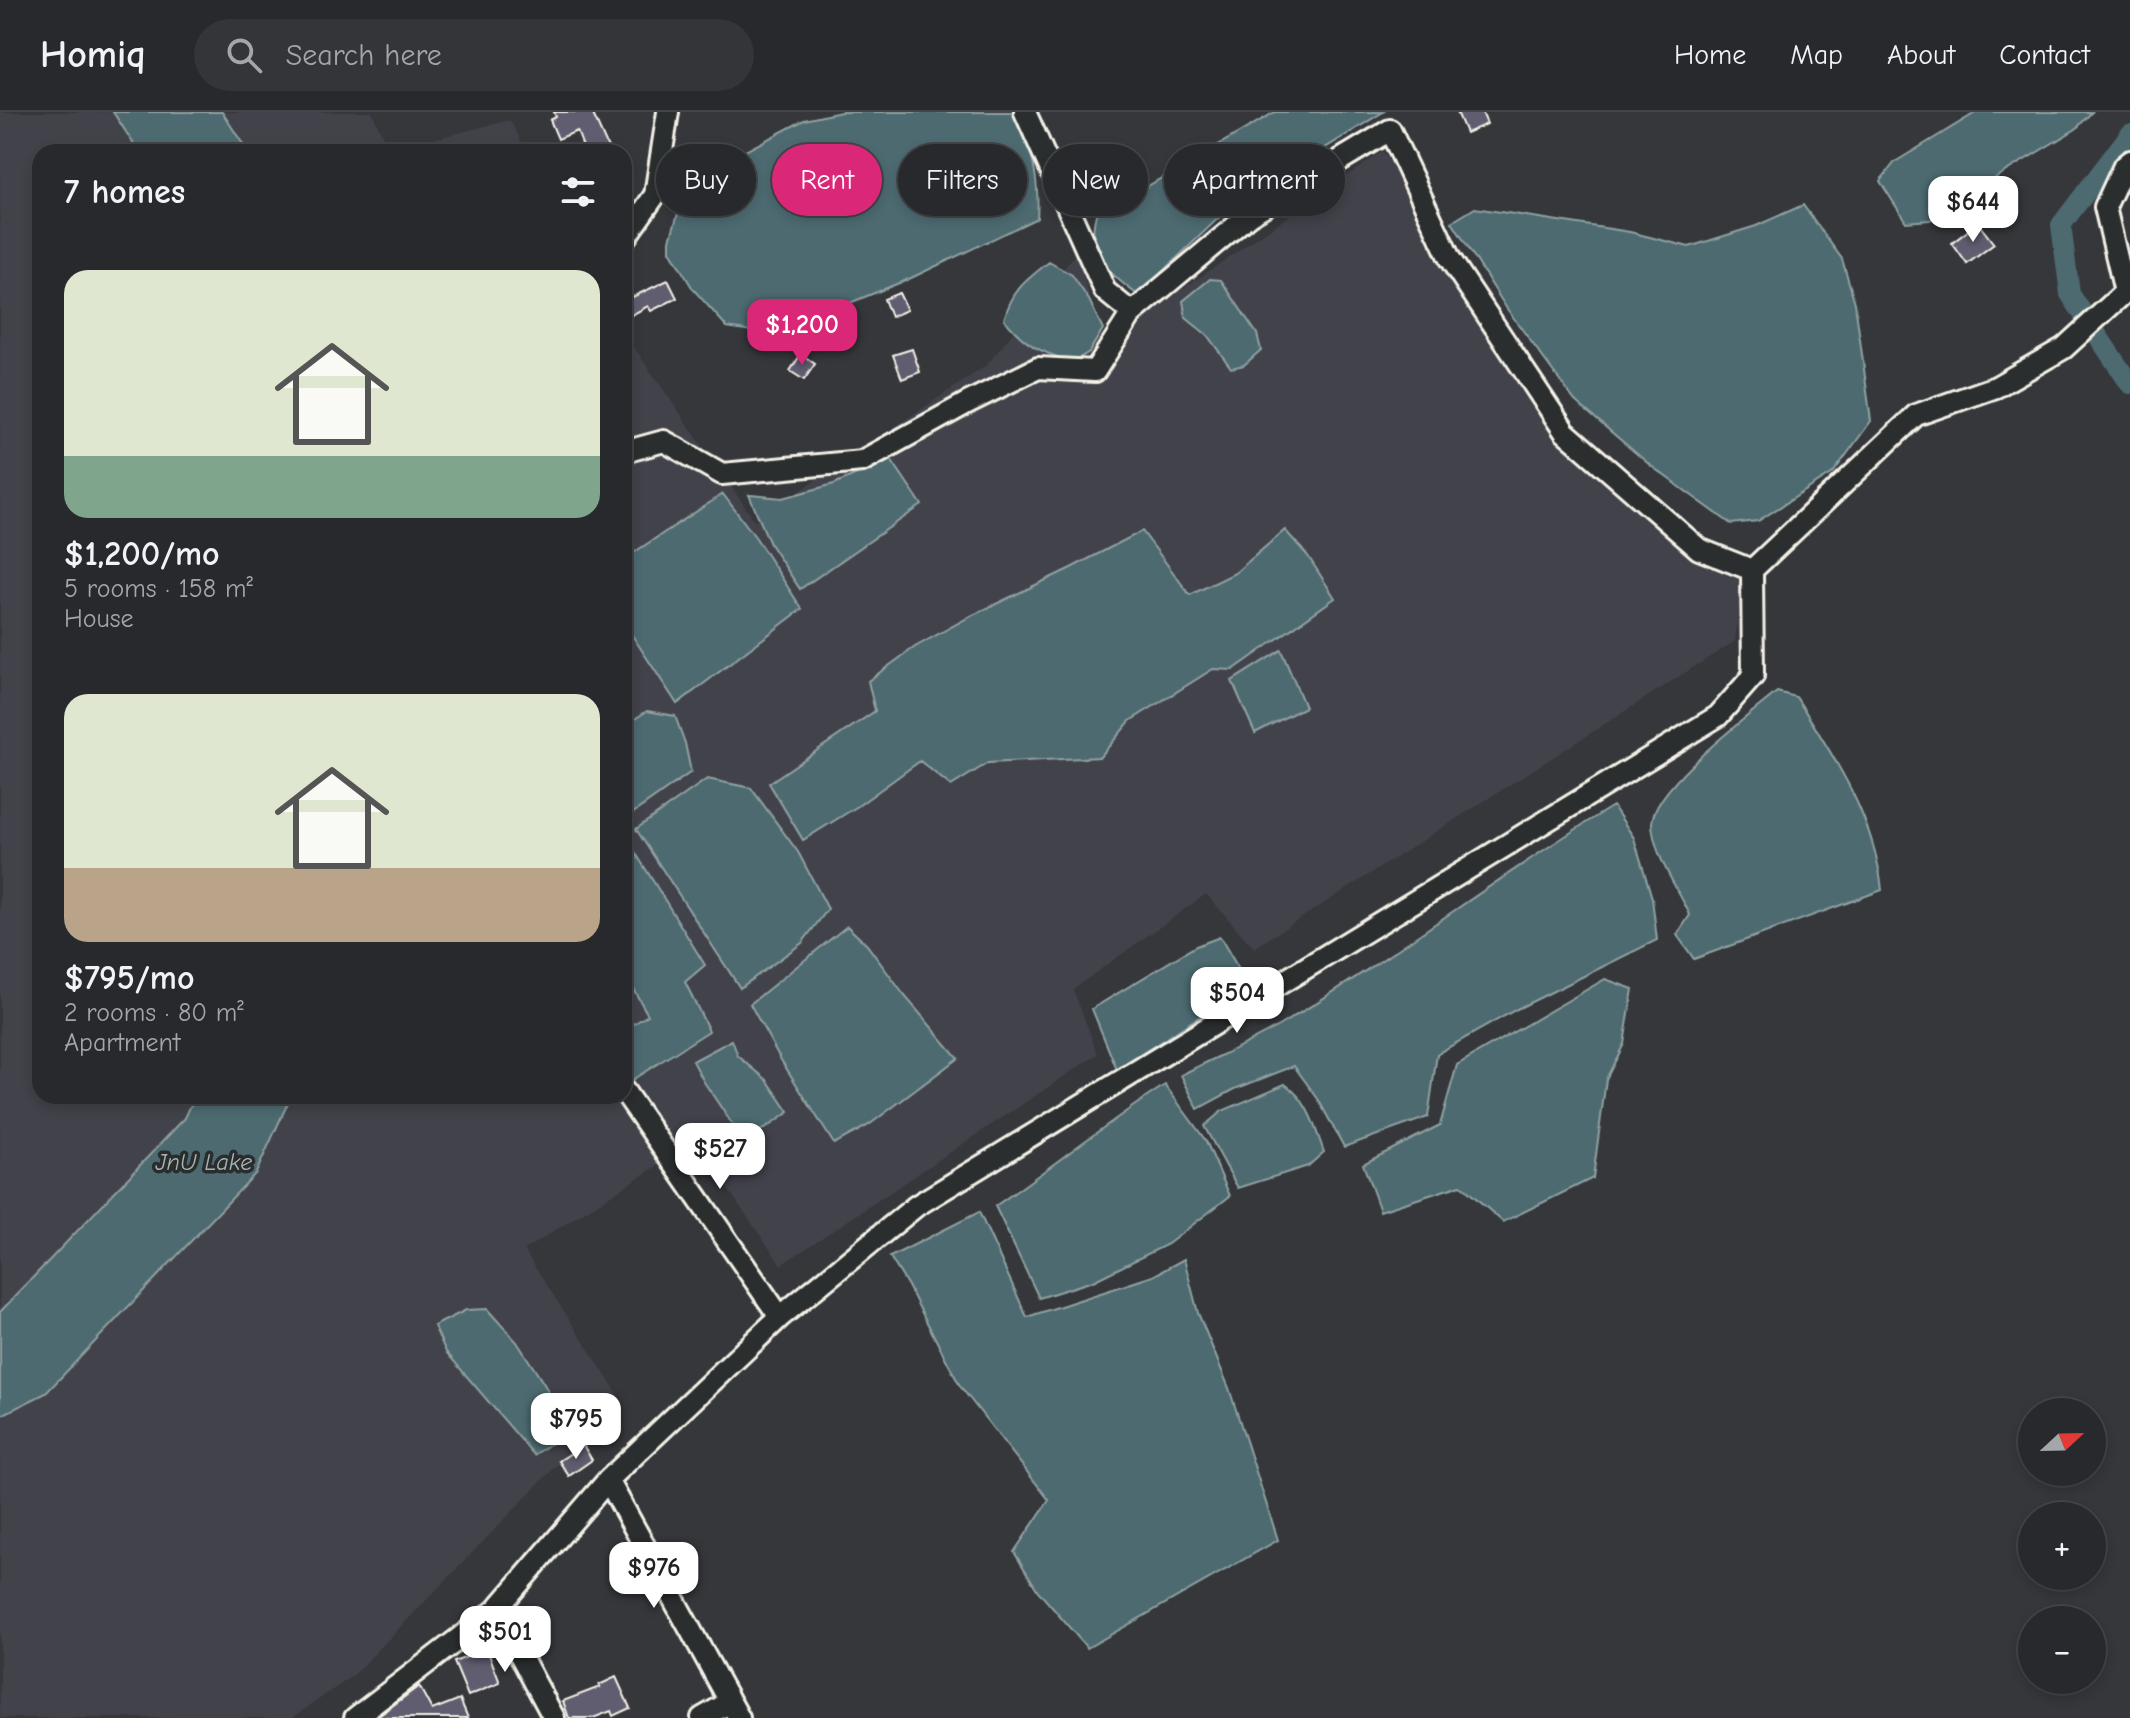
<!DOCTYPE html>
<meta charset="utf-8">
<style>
body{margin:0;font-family:"Comic Neue",sans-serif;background:#343538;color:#f1f3f6;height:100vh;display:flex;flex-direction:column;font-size:30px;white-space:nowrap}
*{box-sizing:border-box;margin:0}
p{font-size:26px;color:#a5a6a9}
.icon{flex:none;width:44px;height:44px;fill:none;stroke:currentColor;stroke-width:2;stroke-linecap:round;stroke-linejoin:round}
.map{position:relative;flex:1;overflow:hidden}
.sheet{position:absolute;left:32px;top:32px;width:600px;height:960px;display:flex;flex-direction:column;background:#28292c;border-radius:24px;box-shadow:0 4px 12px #0003,0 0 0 2px #444548}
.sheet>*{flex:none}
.top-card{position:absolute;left:656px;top:32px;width:760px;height:72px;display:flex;gap:16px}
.needle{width:52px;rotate:68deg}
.fabs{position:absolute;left:2018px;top:1286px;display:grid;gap:16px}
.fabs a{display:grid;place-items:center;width:88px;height:88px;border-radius:50%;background:#28292c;box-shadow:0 4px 12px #0003,0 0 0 2px #444548;font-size:40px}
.price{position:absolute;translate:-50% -68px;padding:0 18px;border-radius:16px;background:#fff;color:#222;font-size:26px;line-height:52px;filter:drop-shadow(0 2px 4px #0008)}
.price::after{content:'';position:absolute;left:50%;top:48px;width:24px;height:18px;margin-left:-12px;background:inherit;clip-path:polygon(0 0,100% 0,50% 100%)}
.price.selected{background:#db2777;color:#fff}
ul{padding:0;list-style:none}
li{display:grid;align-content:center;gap:16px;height:424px;padding:0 32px}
li span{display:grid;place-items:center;height:248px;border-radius:24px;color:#555}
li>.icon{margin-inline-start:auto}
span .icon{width:144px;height:144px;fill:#fffc;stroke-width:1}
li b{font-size:34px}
h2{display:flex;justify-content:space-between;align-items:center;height:96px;padding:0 32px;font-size:34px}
.tag{padding:0 28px;border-radius:36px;background:#28292c;box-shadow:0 4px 12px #0003,0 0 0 2px #444548;font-size:28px;line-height:72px}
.tag.selected{background:#db2777;color:#fff}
header{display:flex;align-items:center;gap:48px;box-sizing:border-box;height:112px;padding:0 40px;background:#28292c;border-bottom:2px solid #444548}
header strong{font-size:38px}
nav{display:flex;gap:44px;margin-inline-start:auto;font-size:28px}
.search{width:560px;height:72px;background:#343538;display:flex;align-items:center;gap:20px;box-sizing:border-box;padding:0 28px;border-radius:44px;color:#a5a6a9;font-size:30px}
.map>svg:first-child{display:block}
.built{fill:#42424b}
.water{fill:#4e6b71;stroke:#90a1a1;stroke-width:2}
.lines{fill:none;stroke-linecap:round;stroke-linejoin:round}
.canal{stroke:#4e6b71;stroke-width:20}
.building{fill:#615d6f;stroke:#f4f1e8;stroke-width:2}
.street-casing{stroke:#f4f1e8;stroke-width:26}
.street{stroke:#2a2d2e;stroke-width:20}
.labels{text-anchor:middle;stroke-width:7;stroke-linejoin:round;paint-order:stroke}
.water-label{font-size:24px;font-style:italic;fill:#a9b5b2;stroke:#2a2d2e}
</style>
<header>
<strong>Homiq</strong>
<div class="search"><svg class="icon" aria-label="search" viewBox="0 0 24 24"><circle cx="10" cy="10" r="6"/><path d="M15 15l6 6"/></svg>Search here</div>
<nav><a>Home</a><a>Map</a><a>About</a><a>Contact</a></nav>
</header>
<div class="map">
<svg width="2130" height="1606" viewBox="0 0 2130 1606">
<rect width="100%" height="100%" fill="#35373b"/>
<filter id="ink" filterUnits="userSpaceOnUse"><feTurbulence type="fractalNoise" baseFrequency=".0125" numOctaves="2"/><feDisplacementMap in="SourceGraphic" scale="16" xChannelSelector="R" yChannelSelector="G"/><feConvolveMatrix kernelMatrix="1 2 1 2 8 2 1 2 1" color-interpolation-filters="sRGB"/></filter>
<g filter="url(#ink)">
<!-- built -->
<path class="built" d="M 0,0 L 372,0 L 389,38 L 510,8 L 527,40 L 40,40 L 40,984 L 624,984 L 624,221 L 755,409 L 987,253 L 1076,141 L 1103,228 L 1146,202 L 1383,39 L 1529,286 L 1742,466 L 1735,529 L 1254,836 L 1206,782 L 1073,877 L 1098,942 L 781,1153 L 695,1030 L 524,1138 L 621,1287 L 354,1563 L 292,1606 L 0,1606 Z"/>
<!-- water -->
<path class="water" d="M 113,0 L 222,0 L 248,40 L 139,40 Z
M 841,0 L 1019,0 C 1031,35 1040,70 1037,106 L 909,167 L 793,214 L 764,221 L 727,215 L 693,177 L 670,139 L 670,128 L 682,88 L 745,39 L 804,8 Z
M 1275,0 L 1383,0 L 1229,96 L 1138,183 C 1107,160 1084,140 1097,99 L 1146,75 Z
M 1977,0 L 2092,0 L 2076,17 L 1998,64 L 1962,92 L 1930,108 L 1906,110 L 1880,69 L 1895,50 Z
M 1803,93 L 1842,147 L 1855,191 L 1871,309 L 1833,361 L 1758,409 L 1731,412 L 1651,354 L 1575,289 L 1507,197 L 1452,110 L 1475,96 L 1630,120 L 1689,135 L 1756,114 Z
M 1049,150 L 1072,163 L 1089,188 L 1103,217 L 1089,240 L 1073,250 C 1040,240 1026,234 1004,207 C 1013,177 1025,169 1049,150 Z
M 1210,167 L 1221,168 L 1257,222 L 1261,238 L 1244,253 L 1231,256 L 1207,223 L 1186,206 L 1183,189 Z
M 891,347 L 922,393 L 800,477 L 770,432 L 749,383 L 783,386 L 834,372 Z
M 723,382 L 756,426 L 802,497 L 677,592 L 624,511 L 624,447 Z
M 1285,418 L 1308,444 L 1335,486 L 1233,558 L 1213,557 L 1130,609 L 1100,645 L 988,651 L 951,674 L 920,649 L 858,694 L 803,728 L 769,671 L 875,599 L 868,569 L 915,535 L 971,504 L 1071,456 L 1142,419 L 1190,483 L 1235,461 Z
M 1281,538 L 1305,595 L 1255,621 L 1232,569 Z
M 1777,580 L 1796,585 C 1834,644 1875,707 1882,778 L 1694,847 L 1677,823 L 1690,803 C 1677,775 1654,744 1652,712 C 1651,677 1749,603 1777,580 Z
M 647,599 L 675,604 L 685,631 L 691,660 L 633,701 L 624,704 L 624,614 Z
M 707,667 L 751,676 L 798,740 L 828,797 L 802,831 L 740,876 L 636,717 Z
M 1613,694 L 1634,726 L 1652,786 L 1657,828 L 1517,897 L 1437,942 L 1428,1005 L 1344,1035 L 1318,987 L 1294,954 L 1235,977 L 1198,997 L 1181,963 C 1214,946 1248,932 1280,913 C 1394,845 1499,763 1613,694 Z
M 624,722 L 705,853 L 685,870 L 709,919 L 632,968 L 624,956 L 624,918 L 648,903 L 624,861 Z
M 847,814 L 867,833 L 904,883 L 958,946 L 869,1013 L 834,1032 L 781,948 L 750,892 Z
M 1220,825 L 1248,873 L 1117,958 L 1092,897 L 1196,834 Z
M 1605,867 L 1633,877 L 1624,932 L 1606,967 L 1593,1066 L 1503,1110 L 1461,1073 L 1380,1099 L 1363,1052 L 1440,1013 L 1457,953 Z
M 732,928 L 738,944 L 767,968 L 789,1000 L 766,1016 L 742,1027 L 704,970 L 693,949 Z
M 1285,972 C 1308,988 1315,1015 1324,1040 L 1308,1054 L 1238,1076 L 1204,1014 L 1222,999 Z
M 1165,973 L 1206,1029 L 1230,1084 L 1168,1132 L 1093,1169 L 1039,1186 L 995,1094 C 1052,1055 1106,1011 1165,973 Z
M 195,984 L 291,984 L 256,1061 L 46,1281 L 0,1304 L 0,1200 L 185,1006 Z
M 979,1100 L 1027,1205 L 1153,1164 L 1184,1147 L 1198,1201 L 1229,1276 L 1278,1428 L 1087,1536 L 1038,1479 L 1014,1440 L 1049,1388 L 960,1274 L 908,1174 L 890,1145 Z
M 487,1197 L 517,1230 L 544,1272 L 564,1308 L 562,1324 L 534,1343 L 446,1240 L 434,1214 L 466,1198 Z"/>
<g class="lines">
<!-- canal -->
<path class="canal" d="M 2130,22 L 2061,113 L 2070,182 L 2130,272"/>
</g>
<!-- building -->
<path class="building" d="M 554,0 L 592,0 L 610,40 L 585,40 L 577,19 L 558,27 L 550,8 L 556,5 Z
M 1457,0 L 1482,0 L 1487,12 L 1466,21 Z
M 703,33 L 711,52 L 687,62 L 679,43 Z
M 1978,111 L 1994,132 L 1967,152 L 1952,131 Z
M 668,168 L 677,186 L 651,199 L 648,194 L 624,207 L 624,189 Z
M 899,181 L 907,198 L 891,205 L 884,187 Z
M 912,237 L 920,260 L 902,267 L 893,243 Z
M 801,242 L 815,252 L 804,268 L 790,259 Z
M 583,1333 L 592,1348 L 569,1364 L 559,1349 Z
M 487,1537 L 500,1571 L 468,1584 L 454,1550 Z
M 616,1565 L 630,1596 L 613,1604 L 611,1599 L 593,1606 L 569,1606 L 563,1589 L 600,1575 L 599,1573 Z
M 419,1574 L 432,1598 L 460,1587 L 468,1606 L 376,1606 Z"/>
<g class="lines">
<!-- street casing -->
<g class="street-casing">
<path id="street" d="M 1025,0 L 1105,179 L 1132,201 L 1249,103 L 1390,18 L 1450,147 L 1565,320 L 1699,437 L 1752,458
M 624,127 L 655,83 L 668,0
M 624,340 L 664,329 L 722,362 L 862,349 L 969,290 L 1038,256 L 1095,259 L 1132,201
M 624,979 L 780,1205
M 608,1368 L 739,1606
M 496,1498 L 554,1606
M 355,1606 L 496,1498 L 608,1368 L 780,1205 L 916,1094 L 1718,604 L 1753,564 L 1752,458 L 1916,303 L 1996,275 L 2064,236 L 2125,180 L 2105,95 L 2124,54 L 2130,49
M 702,1606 L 730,1590"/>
</g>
<!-- street -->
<use href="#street" class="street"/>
</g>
</g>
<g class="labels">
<!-- water labels -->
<g class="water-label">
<text x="204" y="1058">JnU Lake</text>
</g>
</g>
</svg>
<div class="fabs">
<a><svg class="needle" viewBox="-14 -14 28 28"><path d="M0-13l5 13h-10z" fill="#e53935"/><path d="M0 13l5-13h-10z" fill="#a5a6a9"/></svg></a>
<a>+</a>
<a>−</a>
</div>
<b class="price" style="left:1973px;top:132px">$644</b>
<b class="price selected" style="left:802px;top:255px">$1,200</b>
<b class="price" style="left:1237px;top:923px">$504</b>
<b class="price" style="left:720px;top:1079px">$527</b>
<b class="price" style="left:576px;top:1349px">$795</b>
<b class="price" style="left:654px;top:1498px">$976</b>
<b class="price" style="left:505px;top:1562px">$501</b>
<div class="top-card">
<a class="tag">Buy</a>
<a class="tag selected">Rent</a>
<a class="tag">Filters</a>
<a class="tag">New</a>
<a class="tag">Apartment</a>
</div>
<section class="sheet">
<h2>7 homes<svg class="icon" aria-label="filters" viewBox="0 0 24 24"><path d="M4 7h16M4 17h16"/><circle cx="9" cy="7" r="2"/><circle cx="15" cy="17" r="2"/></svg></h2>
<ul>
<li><span style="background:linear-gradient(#dfe7d0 75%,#7fa58c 0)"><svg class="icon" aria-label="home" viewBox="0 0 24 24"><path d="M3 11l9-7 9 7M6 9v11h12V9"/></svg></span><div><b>$1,200/mo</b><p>5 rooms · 158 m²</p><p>House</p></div></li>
<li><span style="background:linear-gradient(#dfe7d0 70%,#b9a48a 0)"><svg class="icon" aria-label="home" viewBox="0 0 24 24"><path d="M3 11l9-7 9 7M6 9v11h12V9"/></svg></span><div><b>$795/mo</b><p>2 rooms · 80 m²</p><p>Apartment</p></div></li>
</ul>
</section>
</div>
